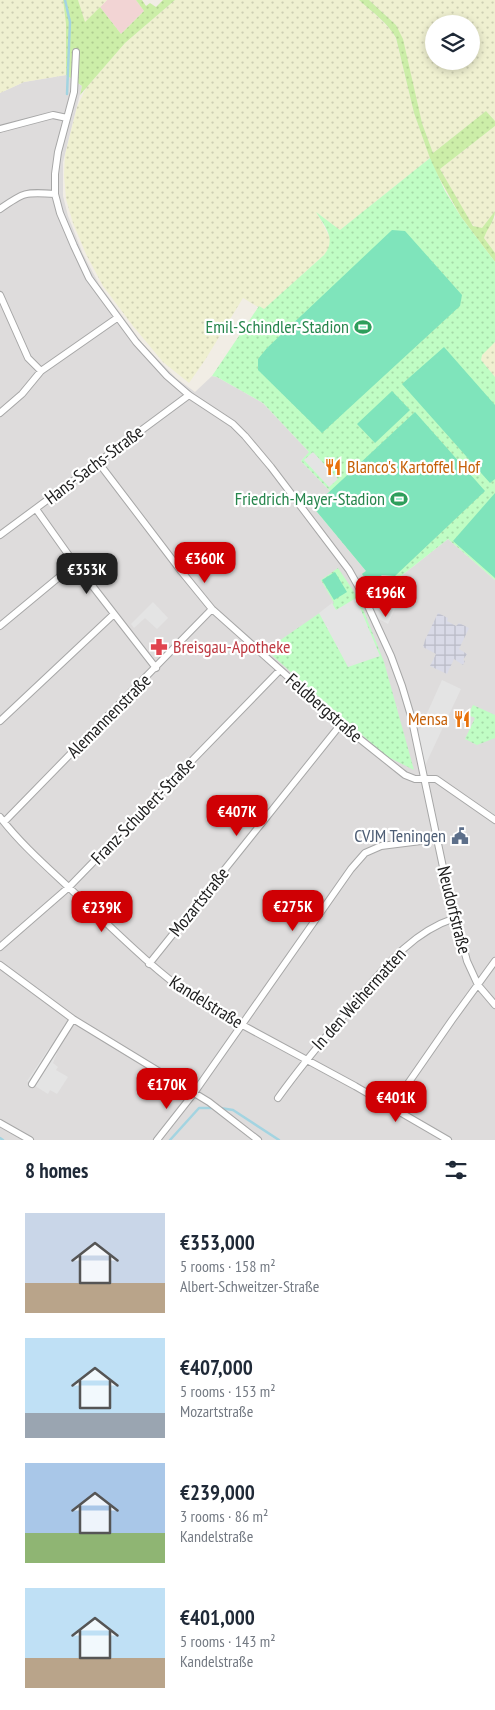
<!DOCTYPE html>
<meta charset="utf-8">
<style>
body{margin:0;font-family:"PT Sans Narrow",sans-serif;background:#f2f2f3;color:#1f2937;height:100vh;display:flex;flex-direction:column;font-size:19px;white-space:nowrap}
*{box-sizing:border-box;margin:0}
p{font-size:16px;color:#747a83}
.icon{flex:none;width:28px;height:28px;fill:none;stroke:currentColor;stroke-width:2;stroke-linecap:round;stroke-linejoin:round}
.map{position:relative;height:1140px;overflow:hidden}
.drawer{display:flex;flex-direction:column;background:#fff;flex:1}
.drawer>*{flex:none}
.tools{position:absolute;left:425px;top:15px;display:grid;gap:10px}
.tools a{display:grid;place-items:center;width:55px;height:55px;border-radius:50%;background:#fff;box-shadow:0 2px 8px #0003;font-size:25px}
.price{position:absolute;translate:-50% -42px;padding:0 11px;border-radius:10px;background:#cf0004;color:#fff;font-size:16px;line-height:32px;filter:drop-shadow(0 1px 2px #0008)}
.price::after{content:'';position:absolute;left:50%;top:30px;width:15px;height:11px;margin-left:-8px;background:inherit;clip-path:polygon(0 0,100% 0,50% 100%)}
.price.active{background:#222;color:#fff}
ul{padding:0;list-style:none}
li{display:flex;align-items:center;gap:15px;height:125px;padding:0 25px}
li span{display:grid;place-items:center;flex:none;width:140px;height:100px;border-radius:0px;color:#555}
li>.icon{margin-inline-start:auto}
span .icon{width:60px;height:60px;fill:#fffc;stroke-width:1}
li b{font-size:21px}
h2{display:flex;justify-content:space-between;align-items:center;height:60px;padding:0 25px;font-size:21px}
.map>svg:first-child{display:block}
.residential{fill:#dedcdc}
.commercial{fill:#f2d4d4}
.farmland{fill:url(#farmland-dots);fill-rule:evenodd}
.grass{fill:url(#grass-dots)}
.park{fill:url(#park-dots)}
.pitch{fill:#7fe4bb}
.parking{fill:#e4e4e4}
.plaza{fill:url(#plaza-grid)}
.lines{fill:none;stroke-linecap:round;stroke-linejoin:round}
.stream{stroke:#a3d4e1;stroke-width:2.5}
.minor-casing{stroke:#a7a7a7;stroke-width:8}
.minor{stroke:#fff;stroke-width:6}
.labels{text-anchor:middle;stroke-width:4.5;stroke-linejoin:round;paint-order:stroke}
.leisure-label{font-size:18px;fill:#27864d;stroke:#fff;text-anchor:end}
.street-label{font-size:18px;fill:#202020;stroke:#fff}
.food-label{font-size:18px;fill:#c56008;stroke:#fff;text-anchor:start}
.health-label{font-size:18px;fill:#be3a42;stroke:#fff;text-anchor:start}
.service-label{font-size:18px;fill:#4e5e75;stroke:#fff;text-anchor:end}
</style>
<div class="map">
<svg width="495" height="1140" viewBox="0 0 495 1140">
<defs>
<pattern id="farmland-dots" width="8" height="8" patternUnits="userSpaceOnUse" patternTransform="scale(1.25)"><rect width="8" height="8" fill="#eff0d0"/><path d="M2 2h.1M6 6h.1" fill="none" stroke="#cdceb2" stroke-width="1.8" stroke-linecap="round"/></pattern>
<pattern id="grass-dots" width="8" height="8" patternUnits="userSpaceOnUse" patternTransform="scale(1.25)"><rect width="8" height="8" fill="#cceea8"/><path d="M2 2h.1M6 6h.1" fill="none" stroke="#afcc90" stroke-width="1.8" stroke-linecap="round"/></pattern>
<pattern id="park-dots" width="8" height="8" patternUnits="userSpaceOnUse" patternTransform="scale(1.25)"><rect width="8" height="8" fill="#c0fdc4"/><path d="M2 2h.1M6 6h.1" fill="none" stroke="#a5d9a8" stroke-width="1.8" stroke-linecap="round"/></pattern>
<pattern id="plaza-grid" width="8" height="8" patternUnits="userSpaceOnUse" patternTransform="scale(1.25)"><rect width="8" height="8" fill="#d9dae7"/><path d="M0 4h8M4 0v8" fill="none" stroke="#babbc6"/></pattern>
</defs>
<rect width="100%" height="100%" fill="#f1ede5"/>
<!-- residential -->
<path class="residential" d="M 66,75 L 82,86 L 63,162 L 63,196 L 68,216 L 83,254 L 99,284 L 143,344 L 176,378 L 195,392 L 212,376 L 217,377 L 263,403 L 310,453 L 301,461 L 330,491 L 313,507 L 366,571 L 370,584 L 382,575 L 401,576 L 448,539 L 495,580 L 495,1140 L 0,1140 L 0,93 L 24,82 Z"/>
<!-- commercial -->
<path class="commercial" d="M 107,0 L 136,0 L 144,11 L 121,34 L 100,7 Z"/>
<!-- farmland -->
<path class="farmland" d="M 0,0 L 63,0 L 66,24 L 66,75 L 24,82 L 0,93 Z
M 78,0 L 107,0 L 85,23 Z
M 175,0 L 359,0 L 378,17 L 392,31 L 396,39 L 414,113 L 430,158 L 340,230 L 317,213 L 331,240 L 330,248 L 324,255 L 263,310 L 243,298 L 205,360 L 189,383 L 163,362 L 133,326 L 103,286 L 86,254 L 73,223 L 66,199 L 64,175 L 65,155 L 77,107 L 86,88 L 125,43 Z
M 369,0 L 495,0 L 495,121 L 486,111 L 433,153 L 422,123 L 396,25 ZM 434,24 L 471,24 L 471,61 L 434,61 Z
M 495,126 L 495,211 L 484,226 L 482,228 L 476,228 L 469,221 L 440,169 Z
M 495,218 L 495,253 L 484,238 L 486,230 Z
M 495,342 L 495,377 L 481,360 L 481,355 Z"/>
<!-- grass -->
<path class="grass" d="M 63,0 L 78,0 L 85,22 L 100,7 L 121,34 L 144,11 L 136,0 L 142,0 L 146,6 L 150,3 L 156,7 L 163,0 L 175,0 L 125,43 L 80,95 L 82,86 L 66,75 L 66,24 Z
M 359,0 L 369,0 L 396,25 L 403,39 L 422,123 L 433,153 L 486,111 L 495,121 L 495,126 L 440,169 L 473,226 L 482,228 L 495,211 C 495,221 487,228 484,238 L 495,253 L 495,262 L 461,217 L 433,167 L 414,113 L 396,38 C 388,23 372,12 359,0 Z"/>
<!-- park -->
<path class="park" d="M 430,158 L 445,191 L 461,217 L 495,262 L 495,342 L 482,355 L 481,360 L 495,377 L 495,580 L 448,539 L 401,576 L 382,575 L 370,585 L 362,574 L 366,571 L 313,507 L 330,491 L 301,461 L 309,452 L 263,403 L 217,377 L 212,376 L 259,306 L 264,309 L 324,255 C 337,239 325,227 316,212 L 340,230 Z
M 338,568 L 359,599 L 384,662 L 414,770 L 386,756 L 266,650 L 334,603 L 321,580 Z
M 473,705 L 495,715 L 495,738 L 477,745 L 465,739 L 475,718 L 468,715 Z"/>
<!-- pitch -->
<path class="pitch" d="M 392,230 L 405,231 L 462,295 L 460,306 L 322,433 L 258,370 L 258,359 L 267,348 Z
M 444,347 L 495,405 L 495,479 L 490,483 L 402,384 Z
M 392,391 L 410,410 L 375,443 L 357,424 Z
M 415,412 L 485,491 L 395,576 L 382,575 L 370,585 L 362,574 L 366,571 L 313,507 Z
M 495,493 L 495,578 L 453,541 Z
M 335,572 L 347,592 L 334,600 L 322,580 Z"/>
<!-- parking -->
<path class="parking" d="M 313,452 L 338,479 L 329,487 L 304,460 Z
M 376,585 L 400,598 L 388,624 L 379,619 L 369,599 Z
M 356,598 L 380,656 L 348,667 L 319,613 L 332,603 L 336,610 Z
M 153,602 L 168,618 L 157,629 L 145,618 L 134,628 L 131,624 Z
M 442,680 L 461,689 L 422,772 L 415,740 Z
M 49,1048 L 57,1053 L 53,1063 L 58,1067 L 56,1070 L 68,1077 L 57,1094 L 50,1090 L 48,1094 L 27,1081 Z"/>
<!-- plaza -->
<path class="plaza" d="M 438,613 L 448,618 L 447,621 L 456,626 L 459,623 L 469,628 L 459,649 L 467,654 L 463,660 L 465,661 L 463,665 L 454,659 L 447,674 L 430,666 L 436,654 L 423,647 L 425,640 Z"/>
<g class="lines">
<!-- stream -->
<path class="stream" d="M 65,0 L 70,22 L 67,94
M 220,1108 L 233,1110 L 279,1140
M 0,1138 L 3,1140
M 170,1140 L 199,1108 L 215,1108"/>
<!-- minor casing -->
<g class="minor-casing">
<path id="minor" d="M 76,52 L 74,92 L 58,152 L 55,174 L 55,194 L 60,213 L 74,246 L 89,278 L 136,342 L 167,376 L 189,395 L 233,424 L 245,436 L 271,467 L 349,570 L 362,593 L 391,656 L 402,686 L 411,716 L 447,886 L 467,961 L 478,985 L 495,1005
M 0,129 L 53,115 L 67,118
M 0,209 C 24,192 25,192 55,194
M 0,295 L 28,358 L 41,371
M 0,413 L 22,394 L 41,371 L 117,318
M 98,462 L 181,571 L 212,609 L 341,724 L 405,775 L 415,779 L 436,779 L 495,820
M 36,509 L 70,557 L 156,668
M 0,535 L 189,395
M 0,626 L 76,563
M 0,721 L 114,614
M 0,817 C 23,847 53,872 80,898 C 118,934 155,971 198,1001 L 355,1086 L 448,1140
M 4,822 L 212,609
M 0,947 L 69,887 L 280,670
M 149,964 L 341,724
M 0,965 L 73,1019 L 209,1102 L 258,1140
M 32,1084 L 73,1019
M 278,1098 C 301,1066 326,1036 352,1006 C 382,971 409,933 455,918
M 391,1108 L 452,1020 L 495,961
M 0,1123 L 30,1140
M 157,1140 L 194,1093 L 351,869 L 365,853 L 381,846 L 437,839"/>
</g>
<!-- minor -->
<use href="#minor" class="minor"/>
</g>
<!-- icons -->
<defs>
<g id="stadium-bare" transform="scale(1.35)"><path d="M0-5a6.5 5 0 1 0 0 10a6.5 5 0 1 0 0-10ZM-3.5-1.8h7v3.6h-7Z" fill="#2e9e5b" stroke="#fff" stroke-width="2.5" paint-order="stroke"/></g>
<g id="restaurant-bare" transform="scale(1.35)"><path d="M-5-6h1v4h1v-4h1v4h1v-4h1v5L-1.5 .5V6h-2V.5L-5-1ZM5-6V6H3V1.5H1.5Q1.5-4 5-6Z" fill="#e8710a" stroke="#fff" stroke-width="2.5" paint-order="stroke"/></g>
<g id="pharmacy-bare" transform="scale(1.35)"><path d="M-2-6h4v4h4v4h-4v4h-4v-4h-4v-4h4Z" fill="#e0444e" stroke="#fff" stroke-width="2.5" paint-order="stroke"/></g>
<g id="civic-bare" transform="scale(1.35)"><path d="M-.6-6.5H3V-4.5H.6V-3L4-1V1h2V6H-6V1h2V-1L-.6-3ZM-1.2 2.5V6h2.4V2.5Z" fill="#5c6f8a" stroke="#fff" stroke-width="2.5" paint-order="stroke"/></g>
</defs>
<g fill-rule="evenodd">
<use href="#stadium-bare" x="363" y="327"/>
<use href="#restaurant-bare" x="333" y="467"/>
<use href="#stadium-bare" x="399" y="499"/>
<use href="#pharmacy-bare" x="159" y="647"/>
<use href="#restaurant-bare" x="462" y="719"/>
<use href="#civic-bare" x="460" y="836"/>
</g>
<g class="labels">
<!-- leisure labels -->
<g class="leisure-label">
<text x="349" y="333">Emil-Schindler-Stadion</text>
<text x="385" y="505">Friedrich-Mayer-Stadion</text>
</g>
<!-- street labels -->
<g class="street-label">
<text transform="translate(94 465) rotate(-37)" y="6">Hans-Sachs-Straße</text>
<text transform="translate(324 708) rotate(41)" y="6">Feldbergstraße</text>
<text transform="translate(109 716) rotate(-45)" y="6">Alemannenstraße</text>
<text transform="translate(143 811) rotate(-46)" y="6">Franz-Schubert-Straße</text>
<text transform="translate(199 902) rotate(-51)" y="6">Mozartstraße</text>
<text transform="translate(454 910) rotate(76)" y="6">Neudorfstraße</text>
<text transform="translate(359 999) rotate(-48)" y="6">In den Weihermatten</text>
<text transform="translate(206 1002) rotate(32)" y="6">Kandelstraße</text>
</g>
<!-- food labels -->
<g class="food-label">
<text x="347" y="473">Blanco's Kartoffel Hof</text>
<text x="448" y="725" text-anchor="end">Mensa</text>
</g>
<!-- health labels -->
<g class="health-label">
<text x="173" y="653">Breisgau-Apotheke</text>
</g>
<!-- service labels -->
<g class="service-label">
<text x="446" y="842">CVJM Teningen</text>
</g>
</g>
</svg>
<div class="tools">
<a><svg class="icon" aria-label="layers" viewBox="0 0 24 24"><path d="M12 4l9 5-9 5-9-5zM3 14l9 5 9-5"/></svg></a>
</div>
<b class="price" style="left:205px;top:584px">€360K</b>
<b class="price active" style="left:87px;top:595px">€353K</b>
<b class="price" style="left:386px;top:618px">€196K</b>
<b class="price" style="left:237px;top:837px">€407K</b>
<b class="price" style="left:293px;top:932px">€275K</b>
<b class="price" style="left:102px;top:933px">€239K</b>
<b class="price" style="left:167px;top:1110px">€170K</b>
<b class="price" style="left:396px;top:1123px">€401K</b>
</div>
<section class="drawer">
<h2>8 homes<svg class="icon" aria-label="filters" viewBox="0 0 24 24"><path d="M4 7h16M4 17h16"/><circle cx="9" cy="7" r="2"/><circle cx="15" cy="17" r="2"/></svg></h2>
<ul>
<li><span style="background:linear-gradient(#c9d6e8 70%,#b9a48a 0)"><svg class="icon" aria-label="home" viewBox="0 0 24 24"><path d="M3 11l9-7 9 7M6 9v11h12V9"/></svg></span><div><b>€353,000</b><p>5 rooms · 158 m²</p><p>Albert-Schweitzer-Straße</p></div></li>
<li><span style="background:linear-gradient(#bfe0f5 75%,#9aa5b1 0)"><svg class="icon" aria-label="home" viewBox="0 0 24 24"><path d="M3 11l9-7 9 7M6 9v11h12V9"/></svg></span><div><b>€407,000</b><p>5 rooms · 153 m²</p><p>Mozartstraße</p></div></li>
<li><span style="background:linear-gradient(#a9c7e8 70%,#8fb573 0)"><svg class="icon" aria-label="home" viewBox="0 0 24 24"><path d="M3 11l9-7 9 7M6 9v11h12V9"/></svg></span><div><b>€239,000</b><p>3 rooms · 86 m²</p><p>Kandelstraße</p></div></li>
<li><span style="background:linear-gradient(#bfe0f5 70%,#b9a48a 0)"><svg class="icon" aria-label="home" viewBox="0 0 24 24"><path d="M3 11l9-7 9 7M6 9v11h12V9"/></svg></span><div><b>€401,000</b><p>5 rooms · 143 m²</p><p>Kandelstraße</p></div></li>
</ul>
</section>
